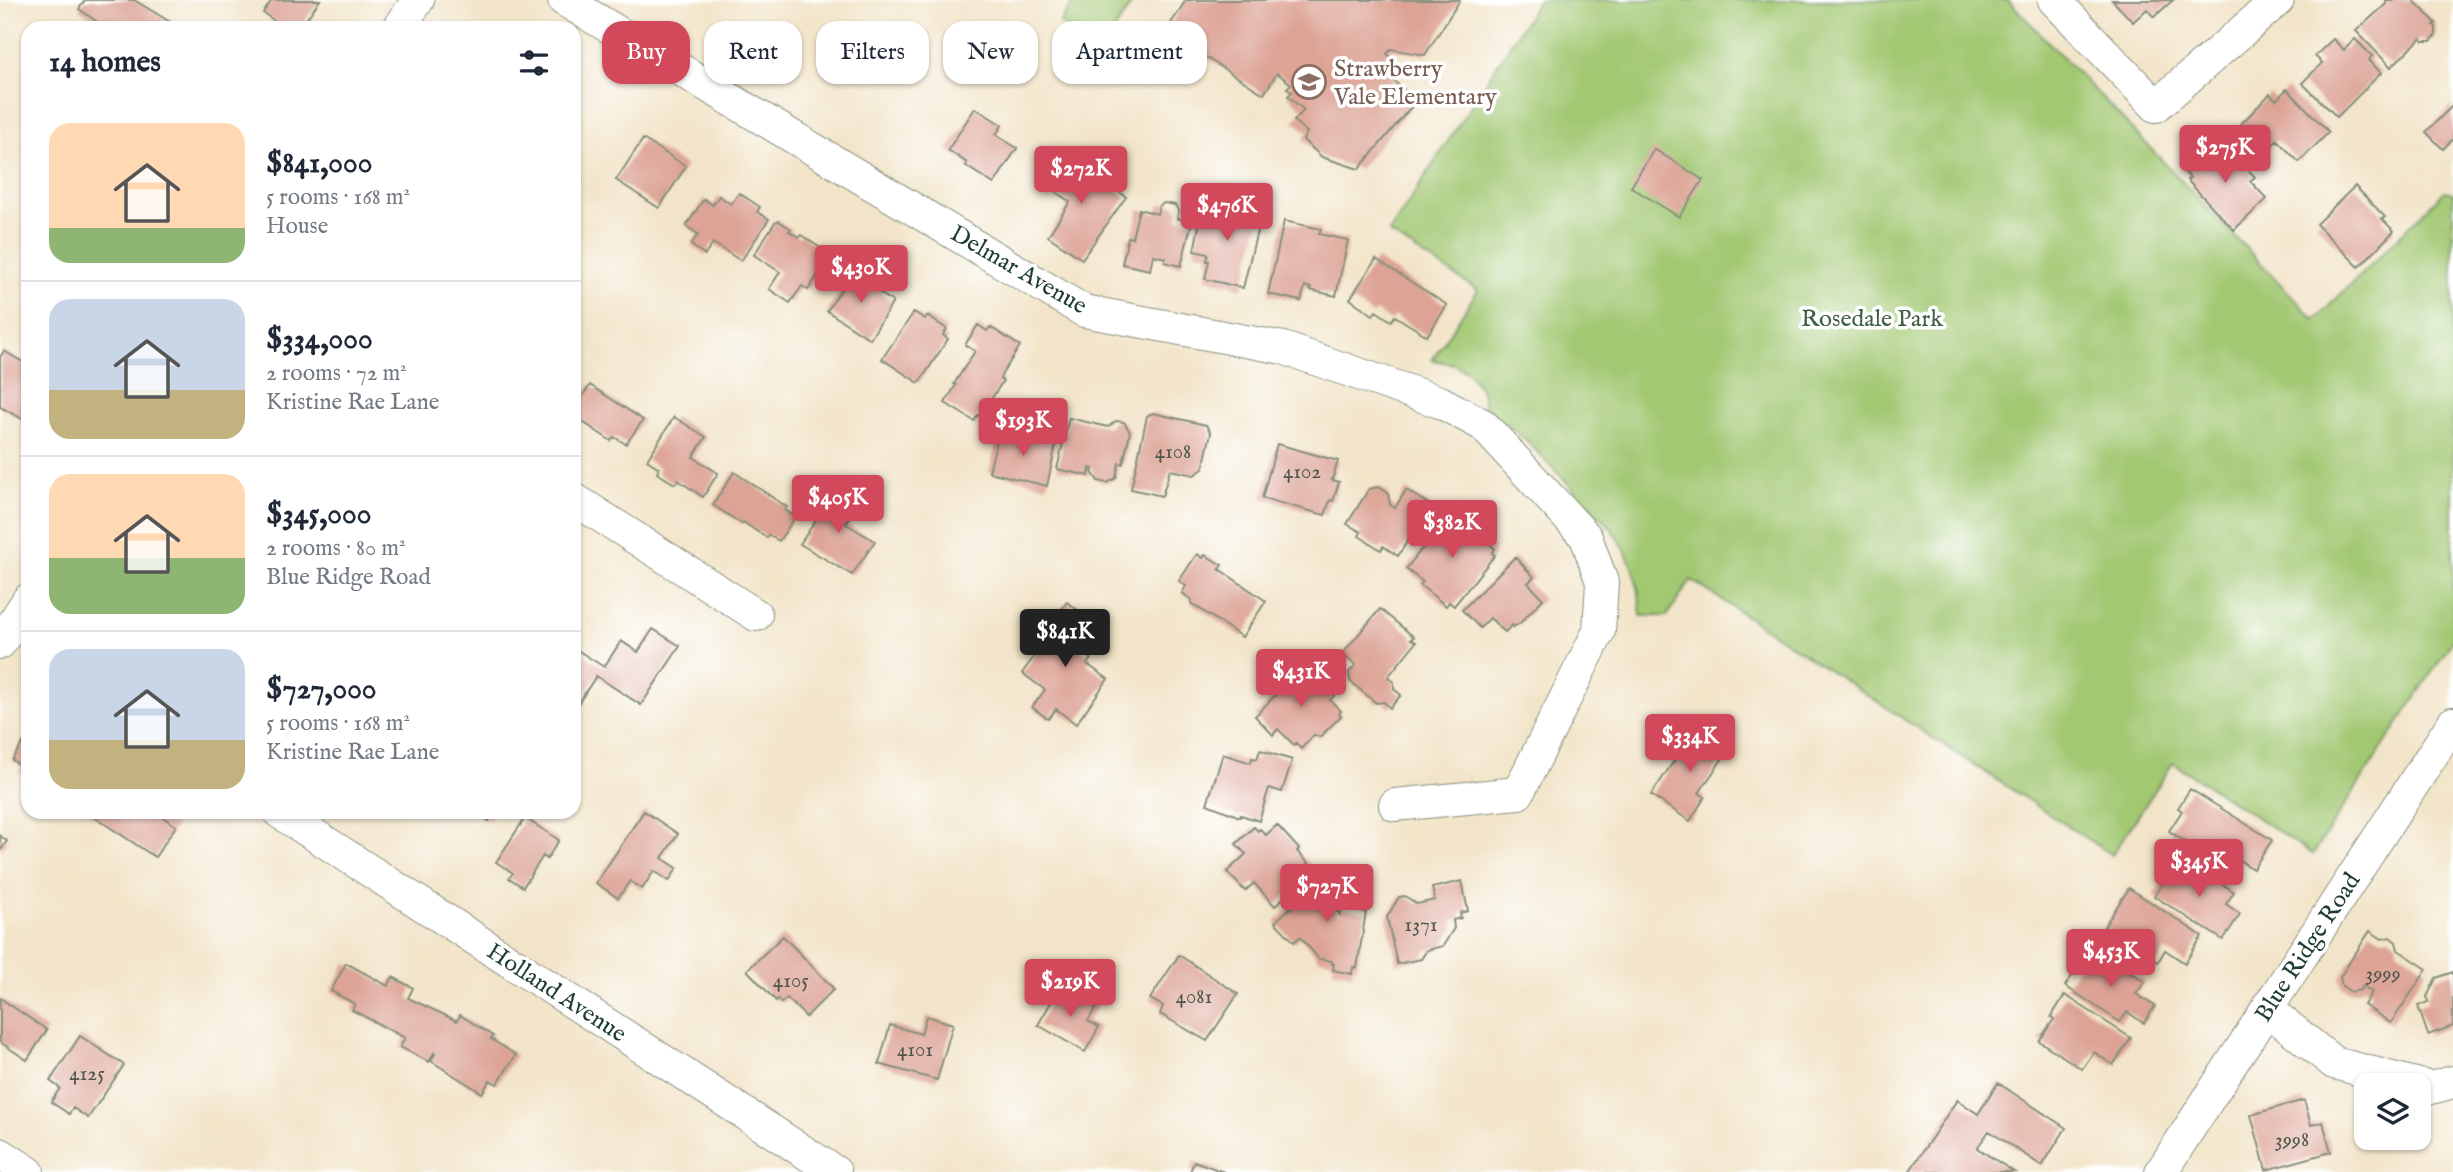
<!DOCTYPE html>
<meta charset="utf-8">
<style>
body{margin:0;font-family:"IM FELL English",serif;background:#f6f6f7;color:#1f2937;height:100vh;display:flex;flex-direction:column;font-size:26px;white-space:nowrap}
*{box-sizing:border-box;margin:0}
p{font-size:23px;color:#747a83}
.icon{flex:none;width:38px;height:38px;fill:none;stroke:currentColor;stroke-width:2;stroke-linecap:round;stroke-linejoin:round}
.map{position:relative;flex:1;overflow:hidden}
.panel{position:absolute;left:21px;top:21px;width:560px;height:798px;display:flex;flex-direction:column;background:#fff;border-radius:21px;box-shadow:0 2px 5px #0004}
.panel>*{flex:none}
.guide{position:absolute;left:602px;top:21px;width:665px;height:63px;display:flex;gap:14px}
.fabs{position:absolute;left:2354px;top:1073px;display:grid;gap:14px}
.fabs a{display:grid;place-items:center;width:77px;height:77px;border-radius:14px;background:#fff;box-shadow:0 2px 5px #0004;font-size:35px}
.price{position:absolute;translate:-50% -60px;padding:0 16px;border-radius:7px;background:#d1495b;color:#fff;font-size:23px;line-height:46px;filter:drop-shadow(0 2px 4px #0008)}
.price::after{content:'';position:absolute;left:50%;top:42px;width:21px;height:16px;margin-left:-10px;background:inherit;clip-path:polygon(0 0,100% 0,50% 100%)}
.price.current{background:#222;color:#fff}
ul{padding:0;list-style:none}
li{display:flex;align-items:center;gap:21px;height:175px;padding:0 28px}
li+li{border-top:2px solid #e0e1e3}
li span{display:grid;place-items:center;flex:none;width:196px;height:140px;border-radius:21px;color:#555}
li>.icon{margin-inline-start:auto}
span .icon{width:84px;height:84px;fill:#fffc;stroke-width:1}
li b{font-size:30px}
h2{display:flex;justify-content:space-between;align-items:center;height:84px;padding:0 28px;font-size:30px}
.chip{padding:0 24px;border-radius:21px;background:#fff;box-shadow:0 2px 5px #0004;font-size:24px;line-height:63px}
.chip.current{background:#d1495b;color:#fff}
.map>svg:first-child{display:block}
.green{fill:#a2c872;stroke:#608253;stroke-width:2}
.building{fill:#dda496}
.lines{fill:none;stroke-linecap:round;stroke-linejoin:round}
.minor-casing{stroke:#88907e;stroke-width:34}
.minor{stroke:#fff;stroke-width:32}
.labels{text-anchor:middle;stroke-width:7;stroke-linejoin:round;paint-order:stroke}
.number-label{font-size:21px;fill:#4e574c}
.education-label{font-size:24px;fill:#785e54;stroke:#fff;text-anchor:start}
.street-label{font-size:24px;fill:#1f3d34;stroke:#fff}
.park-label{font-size:24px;fill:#406044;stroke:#fff}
</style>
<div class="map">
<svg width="2453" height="1172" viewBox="0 0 2453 1172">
<rect width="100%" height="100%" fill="#fff"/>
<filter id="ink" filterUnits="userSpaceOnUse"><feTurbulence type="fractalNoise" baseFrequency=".0143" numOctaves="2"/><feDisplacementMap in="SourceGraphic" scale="14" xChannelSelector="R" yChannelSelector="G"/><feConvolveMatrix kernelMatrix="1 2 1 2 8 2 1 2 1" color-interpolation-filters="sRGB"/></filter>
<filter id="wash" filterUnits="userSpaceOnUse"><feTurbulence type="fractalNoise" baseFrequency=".00686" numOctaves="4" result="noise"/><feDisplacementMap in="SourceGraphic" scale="28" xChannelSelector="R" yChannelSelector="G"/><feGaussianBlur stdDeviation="1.57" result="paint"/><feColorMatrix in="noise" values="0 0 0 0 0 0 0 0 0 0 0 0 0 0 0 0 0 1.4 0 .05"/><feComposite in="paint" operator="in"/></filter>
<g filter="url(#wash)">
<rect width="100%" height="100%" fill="#f2e4c8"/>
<!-- green -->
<path class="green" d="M 1075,0 L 1134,0 L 1101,50 L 1060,23 Z
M 1539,0 L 2008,0 L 2315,320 L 2445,191 L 2453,193 L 2453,640 L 2313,854 L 2173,763 L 2112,855 L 1691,580 L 1667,616 L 1641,616 L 1639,592 L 1633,569 L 1624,548 L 1611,528 L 1526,440 L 1485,408 L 1482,391 L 1469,373 L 1454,364 L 1432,360 L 1478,290 L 1389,233 Z"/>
<g id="blocks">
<!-- building -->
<path class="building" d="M 85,0 L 134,0 L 172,23 L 169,28 L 106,28 L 79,9 Z
M 272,0 L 320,0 L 300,28 L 285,28 L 263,13 Z
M 1186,0 L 1460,0 L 1425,55 L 1391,49 L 1387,54 L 1402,68 L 1392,79 L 1416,101 L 1359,169 L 1322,157 L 1303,140 L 1307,132 L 1294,121 L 1304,110 L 1288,96 L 1292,92 L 1287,88 L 1291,84 L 1277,73 L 1264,94 L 1185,44 L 1190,36 L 1170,25 Z
M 2112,0 L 2173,0 L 2154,17 L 2147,9 L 2133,22 Z
M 2386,0 L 2413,0 L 2436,23 L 2434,25 L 2436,27 L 2436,35 L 2431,41 L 2423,41 L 2421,38 L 2391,67 L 2356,31 L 2386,4 Z
M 2333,39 L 2344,50 L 2355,39 L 2372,56 L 2369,60 L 2381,73 L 2337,117 L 2302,83 L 2322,63 L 2315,56 Z
M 2287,89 L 2329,132 L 2299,162 L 2277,140 L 2262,155 L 2237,128 L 2270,94 L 2276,100 Z
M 2453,105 L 2453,139 L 2443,149 L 2426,132 Z
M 975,108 L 1002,125 L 996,135 L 1017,148 L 994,184 L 966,166 L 967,163 L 948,150 Z
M 643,139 L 686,166 L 659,208 L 616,180 Z
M 1654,149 L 1703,180 L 1679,217 L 1631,187 Z
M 2217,149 L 2228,149 L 2255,177 L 2250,181 L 2267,199 L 2234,230 L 2187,180 L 2190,178 L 2181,168 L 2200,150 L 2208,158 Z
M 1061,155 L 1110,187 L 1111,185 L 1126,197 L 1082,259 L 1048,236 L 1070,202 L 1043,183 Z
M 2355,186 L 2385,217 L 2382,219 L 2394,231 L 2359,267 L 2316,224 Z
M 739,193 L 760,207 L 757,212 L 769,219 L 741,261 L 713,243 L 705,255 L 691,245 L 698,234 L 686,226 L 704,199 L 713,205 L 719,196 L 731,204 Z
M 1164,203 L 1175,205 L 1179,211 L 1177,218 L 1192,222 L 1181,266 L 1164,262 L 1166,258 L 1153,255 L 1150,270 L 1122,264 L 1128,237 L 1132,238 L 1139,209 L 1157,214 L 1159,206 Z
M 1204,203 L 1261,215 L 1243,288 L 1205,279 L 1209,261 L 1207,261 L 1208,254 L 1194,251 L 1200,221 L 1198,221 Z
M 779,221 L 791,229 L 789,231 L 799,237 L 801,235 L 831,255 L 808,290 L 802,286 L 790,303 L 769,289 L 780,272 L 754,255 L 775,222 Z
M 1284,221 L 1321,229 L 1319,234 L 1348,240 L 1336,296 L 1310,290 L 1311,288 L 1305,286 L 1301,301 L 1268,294 Z
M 1376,259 L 1447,305 L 1427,336 L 1395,316 L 1391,321 L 1376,311 L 1373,315 L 1350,299 Z
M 854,270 L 883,288 L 880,293 L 893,302 L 870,339 L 827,311 Z
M 914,312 L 925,319 L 927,316 L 947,329 L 943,335 L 948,339 L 919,383 L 882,359 Z
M 978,325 L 987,331 L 990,327 L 1020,346 L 1002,374 L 1000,379 L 1003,381 L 980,416 L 978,415 L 974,421 L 945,403 L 956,385 L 954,384 L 975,351 L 965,345 Z
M 4,351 L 28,365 L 28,413 L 24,420 L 0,407 L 0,357 Z
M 590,385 L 643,420 L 626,444 L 614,437 L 611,441 L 574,416 L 574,409 Z
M 1153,413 L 1206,425 L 1211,433 L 1203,469 L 1194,475 L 1170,470 L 1162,496 L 1131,489 L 1147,416 Z
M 674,417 L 706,437 L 693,457 L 718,473 L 703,497 L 678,480 L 675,484 L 657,473 L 659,468 L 647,460 Z
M 1069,418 L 1108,427 L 1116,421 L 1124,422 L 1130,432 L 1123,464 L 1119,463 L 1116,478 L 1107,483 L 1098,481 L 1092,472 L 1093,469 L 1090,468 L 1089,476 L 1057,469 Z
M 999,431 L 1056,444 L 1047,486 L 989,472 Z
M 1277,444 L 1338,461 L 1332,480 L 1339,482 L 1333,501 L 1330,500 L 1325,515 L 1262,498 Z
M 734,472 L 787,507 L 785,510 L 795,517 L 779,541 L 769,535 L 767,538 L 743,522 L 742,524 L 713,505 Z
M 1379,487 L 1388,493 L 1390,505 L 1395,508 L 1406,490 L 1430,505 L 1398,556 L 1383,546 L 1381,550 L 1359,536 L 1361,532 L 1347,524 L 1369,489 Z
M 836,490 L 859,505 L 846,524 L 875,541 L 852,575 L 800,544 Z
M 1452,511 L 1495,549 L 1492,553 L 1495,555 L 1454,606 L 1449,602 L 1446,606 L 1420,585 L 1423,582 L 1406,569 Z
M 1197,554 L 1203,558 L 1205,555 L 1222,565 L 1219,569 L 1266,601 L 1242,637 L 1191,603 L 1192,600 L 1182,593 L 1186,586 L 1179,581 Z
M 1515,557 L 1534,577 L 1528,583 L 1543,599 L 1520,623 L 1513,627 L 1512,625 L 1505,632 L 1490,618 L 1480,628 L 1462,610 Z
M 1067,602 L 1092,621 L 1074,645 L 1091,659 L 1087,664 L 1108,679 L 1076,724 L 1056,709 L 1048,719 L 1032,707 L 1045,690 L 1022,673 L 1049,637 L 1053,640 L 1057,635 L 1047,628 Z
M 1380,609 L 1414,637 L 1411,639 L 1416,642 L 1388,677 L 1394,682 L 1394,689 L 1401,695 L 1390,708 L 1384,702 L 1376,703 L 1350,681 L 1349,672 L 1356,665 L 1342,654 Z
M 653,629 L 680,646 L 641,705 L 596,676 L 574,710 L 574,648 L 604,667 L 621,641 L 638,652 Z
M 1305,665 L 1335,695 L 1330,700 L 1341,711 L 1339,714 L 1341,716 L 1320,737 L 1314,735 L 1301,749 L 1296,743 L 1294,745 L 1278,729 L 1273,735 L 1255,716 Z
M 1697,727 L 1729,749 L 1699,793 L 1705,797 L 1690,821 L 1651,795 Z
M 28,735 L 28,778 L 19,772 L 22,767 L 12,760 Z
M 1260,750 L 1292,760 L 1282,792 L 1269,788 L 1259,821 L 1241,815 L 1240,817 L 1207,804 L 1223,754 L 1251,763 L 1252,758 L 1257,759 Z
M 2190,789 L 2272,840 L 2253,869 L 2228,853 L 2224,859 L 2217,855 L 2214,861 L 2169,831 L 2182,811 L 2178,808 Z
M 644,811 L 678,834 L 662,858 L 677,868 L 669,881 L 654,871 L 642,889 L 630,881 L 618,898 L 596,883 Z
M 87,812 L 155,812 L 176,826 L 155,857 Z
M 475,812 L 494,812 L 489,821 Z
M 525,818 L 559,840 L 547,859 L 543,856 L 523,887 L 509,878 L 513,873 L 496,862 Z
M 1277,825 L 1299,849 L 1297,851 L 1314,869 L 1275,906 L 1254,883 L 1245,891 L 1227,872 L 1246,854 L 1236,844 L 1254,827 L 1258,831 L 1260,829 L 1266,835 Z
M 0,836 L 7,841 L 0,851 Z
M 2186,860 L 2234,892 L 2226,904 L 2240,914 L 2223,940 L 2154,896 L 2168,875 L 2171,877 Z
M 1331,871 L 1354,895 L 1337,911 L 1340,915 L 1341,908 L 1366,912 L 1357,968 L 1353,967 L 1352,974 L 1333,970 L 1334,964 L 1332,964 L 1332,961 L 1319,959 L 1300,937 L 1294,942 L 1275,922 Z
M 1462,881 L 1468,911 L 1460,913 L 1461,918 L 1453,920 L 1454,928 L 1443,946 L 1427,950 L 1421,959 L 1397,964 L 1387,917 L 1399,897 L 1405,896 L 1417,904 L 1435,900 L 1432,888 Z
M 2129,888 L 2202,936 L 2185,963 L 2165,950 L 2158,962 L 2104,927 Z
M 2370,931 L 2382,939 L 2390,937 L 2396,942 L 2398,950 L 2427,969 L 2391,1023 L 2364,1005 L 2372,992 L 2363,986 L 2360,990 L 2351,992 L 2342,986 L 2340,977 Z
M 783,936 L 834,989 L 806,1017 L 787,998 L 781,1003 L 778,999 L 776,1001 L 747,970 Z
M 2101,953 L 2145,982 L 2136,994 L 2155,1006 L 2144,1023 L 2127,1012 L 2120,1022 L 2065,986 L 2079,966 L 2082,968 L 2089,957 L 2096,962 Z
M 1179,955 L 1238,994 L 1207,1041 L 1160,1014 L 1163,1006 L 1150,999 Z
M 346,963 L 388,986 L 393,977 L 413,988 L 408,998 L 457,1021 L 460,1015 L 493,1036 L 491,1039 L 516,1055 L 497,1084 L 490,1080 L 482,1093 L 431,1061 L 435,1054 L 434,1053 L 429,1062 L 400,1047 L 405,1038 L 352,1010 L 355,1004 L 331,991 Z
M 2453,972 L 2453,1026 L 2428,1035 L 2418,1006 L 2428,1002 L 2427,997 L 2436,978 Z
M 1061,985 L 1097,1006 L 1088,1021 L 1099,1027 L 1085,1052 L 1038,1025 Z
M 2065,995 L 2131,1038 L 2113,1065 L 2094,1052 L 2082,1069 L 2039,1041 L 2054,1019 L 2051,1017 Z
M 0,998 L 47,1030 L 27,1060 L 0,1042 Z
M 926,1016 L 953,1024 L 937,1080 L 879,1064 L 890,1025 L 921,1034 Z
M 80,1036 L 124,1065 L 88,1118 L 73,1108 L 69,1114 L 51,1102 L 60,1088 L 50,1081 Z
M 1998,1083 L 2066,1128 L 2042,1166 L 1989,1131 L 1977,1148 L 2014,1172 L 1909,1172 L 1957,1100 L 1978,1114 Z
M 2304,1100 L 2311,1125 L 2323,1122 L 2331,1152 L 2266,1170 L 2251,1115 Z
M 1194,1161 L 1224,1172 L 1190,1172 Z"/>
</g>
</g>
<g filter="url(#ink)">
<use href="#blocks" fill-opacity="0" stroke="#88907e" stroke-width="2"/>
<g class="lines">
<!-- minor casing -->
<g class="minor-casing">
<path id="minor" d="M 564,0 L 1084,311 L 1283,348 L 1440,402 L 1483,425 L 1586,537 L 1602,582 L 1599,631 L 1518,793 L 1395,805
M 2054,0 L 2156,106 L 2278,0
M 399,28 L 418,0
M 574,499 L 756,615
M 0,643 L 28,600
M 279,812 L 835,1172
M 2267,1009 L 2334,1063 L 2431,1088 L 2453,1082
M 0,1154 L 28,1172
M 2161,1172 L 2453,723"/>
</g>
<!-- minor -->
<use href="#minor" class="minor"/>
</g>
</g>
<!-- icons -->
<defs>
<g id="school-ring" transform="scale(1.75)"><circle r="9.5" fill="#fff" stroke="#8d6e63" stroke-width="1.5"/><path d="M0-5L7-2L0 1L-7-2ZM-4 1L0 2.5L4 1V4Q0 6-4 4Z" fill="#8d6e63"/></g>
</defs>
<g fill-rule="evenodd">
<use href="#school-ring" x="1309" y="82"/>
</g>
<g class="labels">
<!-- number labels -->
<g class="number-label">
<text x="1173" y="458">4108</text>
<text x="1302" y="478">4102</text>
<text x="1421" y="931">1371</text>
<text x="2383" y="980">3999</text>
<text x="791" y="987">4105</text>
<text x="1194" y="1003">4081</text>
<text x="915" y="1056">4101</text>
<text x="87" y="1080">4125</text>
<text x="2292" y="1146">3998</text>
</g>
<!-- education labels -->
<g class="education-label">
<text x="1334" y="76">Strawberry<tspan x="1334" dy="28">Vale Elementary</tspan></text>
</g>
<!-- street labels -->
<g class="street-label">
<text transform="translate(1019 269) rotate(30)" y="8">Delmar Avenue</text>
<text transform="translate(2307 947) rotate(-57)" y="8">Blue Ridge Road</text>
<text transform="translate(557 992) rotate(33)" y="8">Holland Avenue</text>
</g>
<!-- park labels -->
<g class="park-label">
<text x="1872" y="326">Rosedale Park</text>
</g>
</g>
</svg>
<div class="fabs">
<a><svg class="icon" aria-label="layers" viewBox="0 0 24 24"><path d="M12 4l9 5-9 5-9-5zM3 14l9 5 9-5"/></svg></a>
</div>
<b class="price" style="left:2225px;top:185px">$275K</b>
<b class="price" style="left:1081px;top:206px">$272K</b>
<b class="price" style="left:1227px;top:243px">$476K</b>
<b class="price" style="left:861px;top:305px">$430K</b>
<b class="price" style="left:1023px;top:458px">$193K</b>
<b class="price" style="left:838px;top:535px">$405K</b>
<b class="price" style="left:1452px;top:560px">$382K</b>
<b class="price current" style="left:1065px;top:669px">$841K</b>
<b class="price" style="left:1301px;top:709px">$431K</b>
<b class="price" style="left:1690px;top:774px">$334K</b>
<b class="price" style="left:2199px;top:899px">$345K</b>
<b class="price" style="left:1327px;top:924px">$727K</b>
<b class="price" style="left:2111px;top:989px">$453K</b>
<b class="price" style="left:1070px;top:1019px">$219K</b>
<div class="guide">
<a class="chip current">Buy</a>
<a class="chip">Rent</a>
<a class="chip">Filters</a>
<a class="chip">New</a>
<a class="chip">Apartment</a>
</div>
<section class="panel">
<h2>14 homes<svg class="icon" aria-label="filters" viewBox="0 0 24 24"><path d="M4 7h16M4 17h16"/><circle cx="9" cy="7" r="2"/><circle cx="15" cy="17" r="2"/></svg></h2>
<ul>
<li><span style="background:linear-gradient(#ffd9b3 75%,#8fb573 0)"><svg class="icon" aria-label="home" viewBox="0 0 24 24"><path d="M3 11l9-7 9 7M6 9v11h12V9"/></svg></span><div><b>$841,000</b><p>5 rooms · 168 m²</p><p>House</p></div></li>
<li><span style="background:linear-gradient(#c9d6e8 65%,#c2b280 0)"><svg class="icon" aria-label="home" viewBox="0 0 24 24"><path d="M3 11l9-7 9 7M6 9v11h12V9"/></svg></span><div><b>$334,000</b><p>2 rooms · 72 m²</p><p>Kristine Rae Lane</p></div></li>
<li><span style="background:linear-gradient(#ffd9b3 60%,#8fb573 0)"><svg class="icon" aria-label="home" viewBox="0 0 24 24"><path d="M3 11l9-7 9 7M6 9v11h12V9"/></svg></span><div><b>$345,000</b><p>2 rooms · 80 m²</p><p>Blue Ridge Road</p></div></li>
<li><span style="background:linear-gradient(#c9d6e8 65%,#c2b280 0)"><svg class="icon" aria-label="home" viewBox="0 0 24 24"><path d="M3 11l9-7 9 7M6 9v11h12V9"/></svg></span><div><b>$727,000</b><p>5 rooms · 168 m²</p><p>Kristine Rae Lane</p></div></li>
</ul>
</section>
</div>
